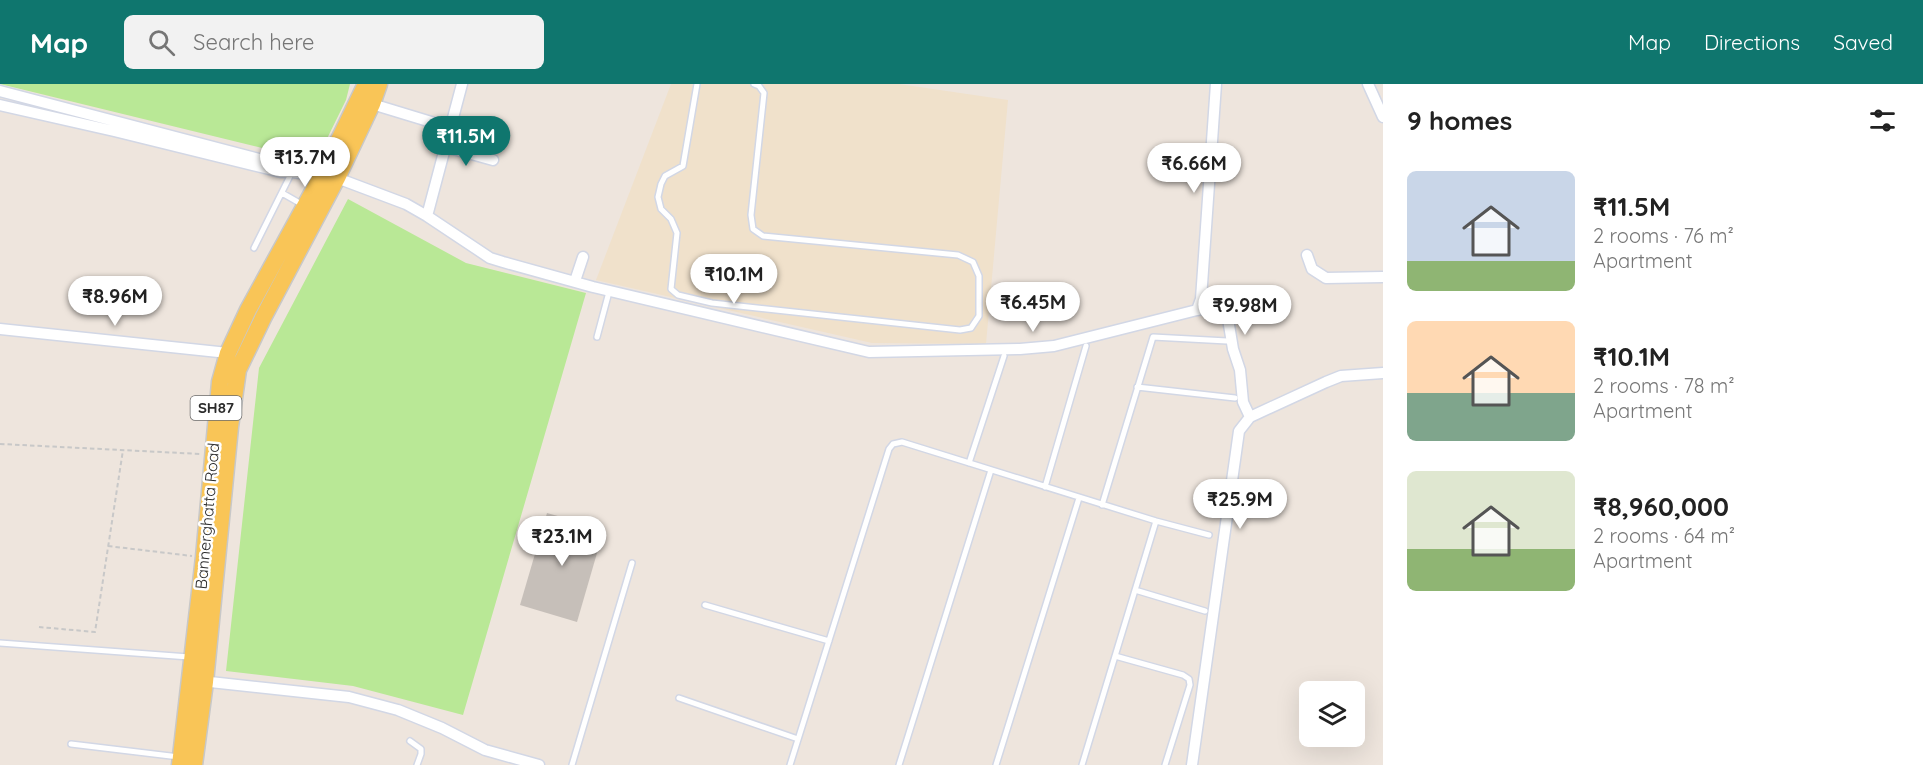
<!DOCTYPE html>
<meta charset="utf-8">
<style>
body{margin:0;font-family:Quicksand,sans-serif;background:#f2f2f2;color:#222;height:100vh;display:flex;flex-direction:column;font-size:22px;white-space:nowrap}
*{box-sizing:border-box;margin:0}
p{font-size:20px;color:#767676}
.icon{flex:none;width:33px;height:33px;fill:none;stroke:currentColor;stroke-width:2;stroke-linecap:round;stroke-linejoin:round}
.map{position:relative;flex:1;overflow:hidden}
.side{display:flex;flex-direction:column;background:#fff;width:540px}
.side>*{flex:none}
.tools{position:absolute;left:1299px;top:597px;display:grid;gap:12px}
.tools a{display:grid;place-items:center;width:66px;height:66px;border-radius:9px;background:#fff;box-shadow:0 6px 24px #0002;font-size:30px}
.price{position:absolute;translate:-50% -51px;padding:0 14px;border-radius:21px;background:#fff;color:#222;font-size:20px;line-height:39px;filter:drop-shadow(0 2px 3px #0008)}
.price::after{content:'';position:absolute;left:50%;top:36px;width:18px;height:14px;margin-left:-9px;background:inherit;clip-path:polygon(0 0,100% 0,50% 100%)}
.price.current{background:#0f766e;color:#fff}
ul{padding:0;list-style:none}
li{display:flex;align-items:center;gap:18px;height:150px;padding:0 24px}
li span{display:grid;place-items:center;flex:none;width:168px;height:120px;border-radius:9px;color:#555}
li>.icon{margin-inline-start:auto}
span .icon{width:72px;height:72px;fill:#fffc;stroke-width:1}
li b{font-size:26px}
h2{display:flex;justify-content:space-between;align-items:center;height:72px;padding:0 24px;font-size:26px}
header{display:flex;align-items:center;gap:36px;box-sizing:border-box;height:84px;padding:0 30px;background:#0f766e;color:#fff}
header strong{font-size:28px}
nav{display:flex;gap:33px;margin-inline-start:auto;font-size:21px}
.search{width:420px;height:54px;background:#f2f2f2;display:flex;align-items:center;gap:15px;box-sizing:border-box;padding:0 21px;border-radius:9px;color:#767676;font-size:22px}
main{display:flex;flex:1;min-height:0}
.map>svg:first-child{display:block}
.education{fill:#f0e1cb}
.green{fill:#b9e896}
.building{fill:#c6bfb9}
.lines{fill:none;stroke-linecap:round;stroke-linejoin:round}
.lane-casing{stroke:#d2d7e5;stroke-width:8}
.street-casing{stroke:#d2d7e5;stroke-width:13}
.primary-casing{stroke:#c8c8c8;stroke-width:19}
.path{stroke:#c8c8c8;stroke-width:2;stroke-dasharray:4.5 3;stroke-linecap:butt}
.lane{stroke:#fff;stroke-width:5}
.street{stroke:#fff;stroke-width:10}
.primary{stroke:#f9c557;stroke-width:16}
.labels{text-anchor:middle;stroke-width:5;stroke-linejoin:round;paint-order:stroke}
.shield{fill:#fff;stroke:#6b6b6b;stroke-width:1.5}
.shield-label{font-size:15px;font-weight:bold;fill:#2b2b2b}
.street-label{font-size:16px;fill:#2b2b2b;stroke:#fff}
</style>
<header>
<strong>Map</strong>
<div class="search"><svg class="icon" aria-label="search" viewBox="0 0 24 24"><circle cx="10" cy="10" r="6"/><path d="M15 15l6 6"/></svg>Search here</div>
<nav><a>Map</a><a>Directions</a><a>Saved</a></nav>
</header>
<main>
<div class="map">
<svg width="1383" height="681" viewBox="0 0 1383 681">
<rect width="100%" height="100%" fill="#eee5dd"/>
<!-- education -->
<path class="education" d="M 671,0 L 899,0 L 1008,16 L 986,260 L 872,259 L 596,196 Z"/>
<!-- green -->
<path class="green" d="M 0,0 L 350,0 L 346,16 L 316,77 Z
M 348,115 L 466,179 L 586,209 L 463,631 L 353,602 L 226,587 L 259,284 Z"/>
<!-- building -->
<path class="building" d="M 547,429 L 604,445 L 577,538 L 520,521 Z"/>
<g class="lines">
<!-- lane casing -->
<g class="lane-casing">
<path id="lane" d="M 697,0 L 683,82 L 665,92 L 661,100 L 658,113 L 661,125 L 671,135 L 677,149 L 671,205 L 678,211 L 712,219 L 960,246 L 971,244 L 979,232 L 979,192 L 973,178 L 958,171 L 763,152 L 753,145 L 751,131 L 764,9 L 759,2 L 754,0
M 282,109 L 303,121
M 254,164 L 292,88
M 597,253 L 609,208
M 1137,303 L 1235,314
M 969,379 L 1004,272
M 1045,403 L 1086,262
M 1102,421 L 1153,253 L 1227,257
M 1135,506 L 1205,527
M 705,521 L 829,557
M 0,559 L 189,573
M 1115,572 L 1183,591 L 1189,595 L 1190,601 L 1165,681
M 679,614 L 798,655
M 410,657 L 421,665 L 421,670 L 417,681
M 71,660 L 179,673
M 572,681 L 632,479
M 790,681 L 889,365 L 893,360 L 902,358 L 1156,437 L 1209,451
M 899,681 L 991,386
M 996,681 L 1079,414
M 1082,681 L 1156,437"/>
</g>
<!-- street casing -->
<g class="street-casing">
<path id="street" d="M 1368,0 L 1383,33
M 0,7 L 282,81 L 292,88
M 372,20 L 451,44
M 0,21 L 114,47 L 281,88 L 292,88 L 337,94 L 406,120 L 427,132 L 490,174 L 503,178 L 593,203 L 869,268 L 1020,265 L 1054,262 L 1197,226 L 1206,224 L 1220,226 L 1228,235 L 1233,265 L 1240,286 L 1243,318 L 1250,333
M 446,63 L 493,76
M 427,132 L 462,0
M 1307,171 L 1312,185 L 1326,194 L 1383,193
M 575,197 L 583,173
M 1197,226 L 1201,215 L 1216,0
M 0,245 L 228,269
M 201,597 L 349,613 L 398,626 L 442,644 L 485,666 L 539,681
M 1192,681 L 1239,347 L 1250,333 L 1326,298 L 1341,292 L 1383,289"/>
</g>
<!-- primary casing -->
<g class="primary-casing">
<path id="primary" d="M 180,681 L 204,473 L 220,298 L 228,269 L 248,226 L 322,91 L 366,0
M 194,681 L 205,598 L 230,343 L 238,286 L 264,232 L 337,94 L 372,20 L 379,0"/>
</g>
<!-- path -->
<path class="path" d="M 0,360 L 201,370
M 108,462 L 192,472
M 39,543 L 95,548 L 123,366"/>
<!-- lane -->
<use href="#lane" class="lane"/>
<!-- street -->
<use href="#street" class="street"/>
<!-- primary -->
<use href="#primary" class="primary"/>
</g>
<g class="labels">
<!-- shield labels -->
<rect class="shield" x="190.5" y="312" width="51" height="24" rx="4.5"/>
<g class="shield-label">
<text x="216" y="329">SH87</text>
</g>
<!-- street labels -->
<g class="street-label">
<text transform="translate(207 432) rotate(-85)" y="6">Bannerghatta Road</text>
</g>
</g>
</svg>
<div class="tools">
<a><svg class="icon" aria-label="layers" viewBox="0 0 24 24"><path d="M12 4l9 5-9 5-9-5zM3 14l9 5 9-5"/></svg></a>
</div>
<b class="price current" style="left:466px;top:83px">₹11.5M</b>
<b class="price" style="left:305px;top:104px">₹13.7M</b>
<b class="price" style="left:1194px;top:110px">₹6.66M</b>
<b class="price" style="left:734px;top:221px">₹10.1M</b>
<b class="price" style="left:115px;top:243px">₹8.96M</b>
<b class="price" style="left:1033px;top:249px">₹6.45M</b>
<b class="price" style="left:1245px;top:252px">₹9.98M</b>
<b class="price" style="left:1240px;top:446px">₹25.9M</b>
<b class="price" style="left:562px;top:483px">₹23.1M</b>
</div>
<section class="side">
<h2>9 homes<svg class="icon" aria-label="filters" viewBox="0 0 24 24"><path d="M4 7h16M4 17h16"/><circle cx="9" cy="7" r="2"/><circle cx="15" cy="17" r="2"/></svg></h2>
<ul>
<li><span style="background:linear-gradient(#c9d6e8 75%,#8fb573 0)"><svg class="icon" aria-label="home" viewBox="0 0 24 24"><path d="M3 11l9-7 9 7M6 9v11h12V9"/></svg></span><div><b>₹11.5M</b><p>2 rooms · 76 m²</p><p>Apartment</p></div></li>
<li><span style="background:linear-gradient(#ffd9b3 60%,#7fa58c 0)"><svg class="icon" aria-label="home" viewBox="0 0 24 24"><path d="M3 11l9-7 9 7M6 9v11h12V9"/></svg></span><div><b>₹10.1M</b><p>2 rooms · 78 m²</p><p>Apartment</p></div></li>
<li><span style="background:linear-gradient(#dfe7d0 65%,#8fb573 0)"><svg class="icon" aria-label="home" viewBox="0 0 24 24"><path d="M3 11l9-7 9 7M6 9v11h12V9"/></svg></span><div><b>₹8,960,000</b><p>2 rooms · 64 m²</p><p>Apartment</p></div></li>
</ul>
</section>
</main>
